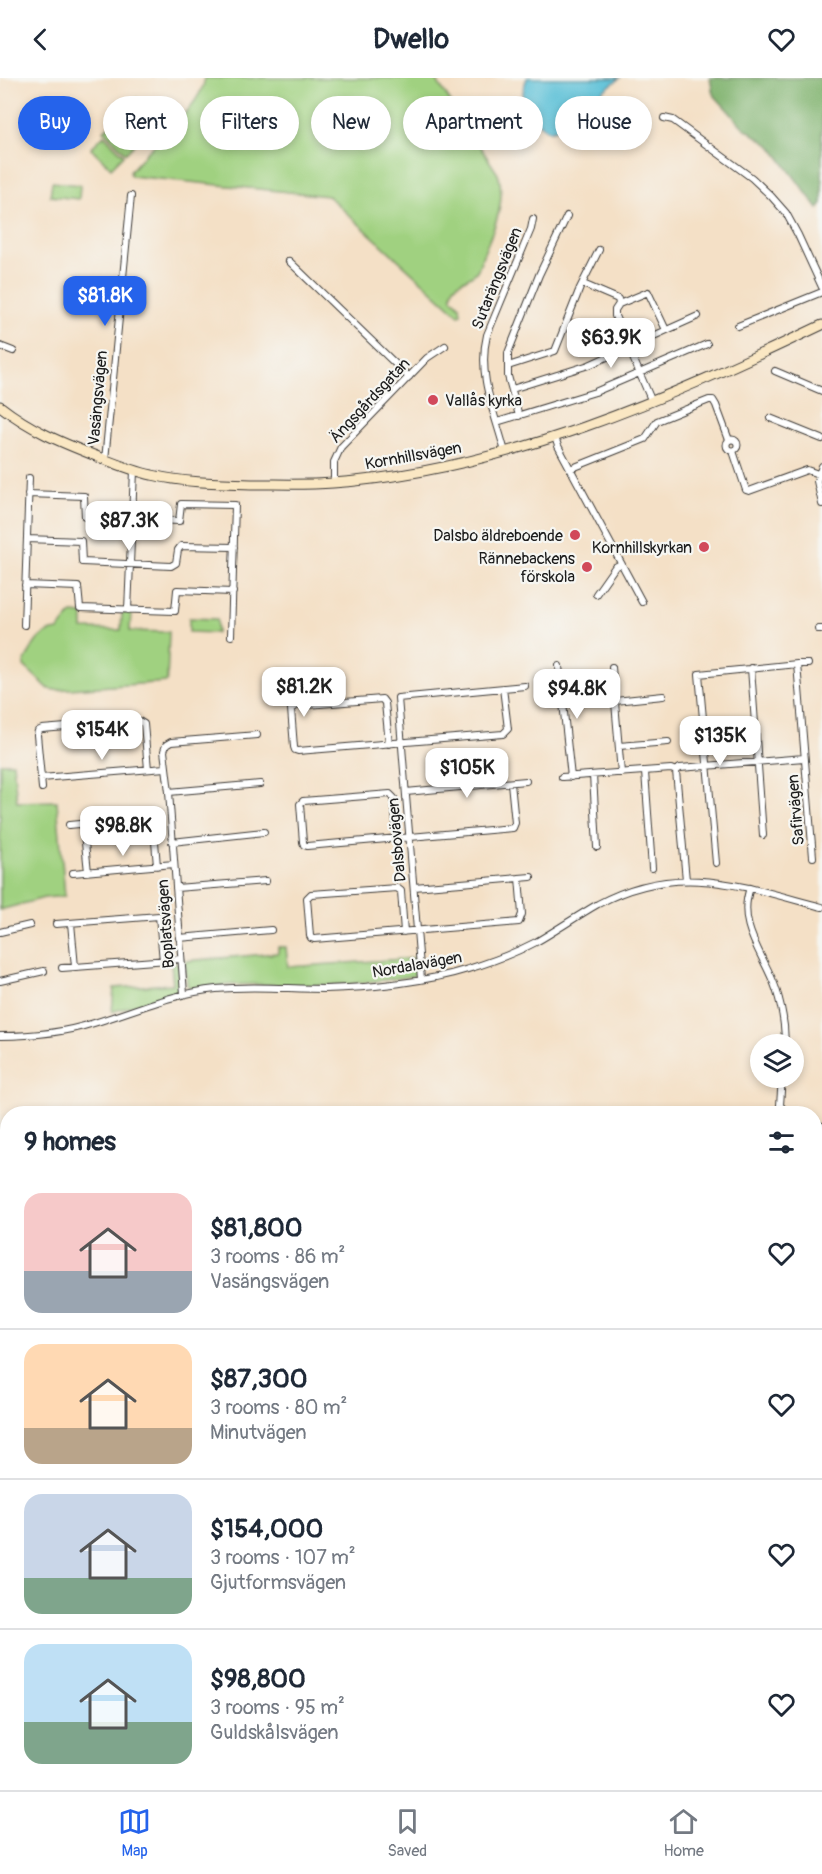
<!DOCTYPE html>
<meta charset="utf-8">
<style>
body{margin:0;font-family:Pangolin,sans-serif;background:#f6f6f7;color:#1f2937;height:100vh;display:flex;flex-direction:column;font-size:22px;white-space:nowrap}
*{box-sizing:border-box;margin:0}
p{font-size:20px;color:#747a83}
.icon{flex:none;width:33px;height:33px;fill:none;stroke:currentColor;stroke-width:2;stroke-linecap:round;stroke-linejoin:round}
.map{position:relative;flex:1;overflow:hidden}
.side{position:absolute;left:0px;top:1028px;width:822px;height:686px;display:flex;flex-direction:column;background:#fff;border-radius:24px 24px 0 0;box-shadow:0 3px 9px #0003}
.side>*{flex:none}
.top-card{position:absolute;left:18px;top:18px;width:786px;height:54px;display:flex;gap:12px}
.tools{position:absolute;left:750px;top:956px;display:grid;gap:12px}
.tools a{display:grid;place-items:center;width:54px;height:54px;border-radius:50%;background:#fff;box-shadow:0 3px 9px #0003;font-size:30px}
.price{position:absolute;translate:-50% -51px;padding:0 14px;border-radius:12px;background:#fff;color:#222;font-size:20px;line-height:39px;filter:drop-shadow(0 2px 3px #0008)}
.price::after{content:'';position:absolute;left:50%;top:36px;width:18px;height:14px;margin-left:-9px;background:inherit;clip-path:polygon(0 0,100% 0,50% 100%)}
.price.active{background:#2563eb;color:#fff}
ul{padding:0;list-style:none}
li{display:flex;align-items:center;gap:18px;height:150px;padding:0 24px}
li+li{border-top:2px solid #e0e1e3}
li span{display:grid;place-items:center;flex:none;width:168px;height:120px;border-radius:18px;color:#555}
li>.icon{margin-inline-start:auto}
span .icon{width:72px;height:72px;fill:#fffc;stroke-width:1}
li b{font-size:26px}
h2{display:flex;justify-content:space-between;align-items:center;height:72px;padding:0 24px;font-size:26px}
.chip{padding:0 21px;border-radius:27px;background:#fff;box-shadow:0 3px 9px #0003;font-size:21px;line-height:54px}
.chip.active{background:#2563eb;color:#fff}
header{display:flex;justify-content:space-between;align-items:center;height:78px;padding:0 24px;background:#fff;font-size:27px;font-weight:800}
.tab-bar{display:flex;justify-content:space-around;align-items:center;height:84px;border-top:2px solid #e0e1e3;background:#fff;font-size:16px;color:#747a83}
.tab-bar a{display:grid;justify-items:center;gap:3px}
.tab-bar .active{color:#2563eb}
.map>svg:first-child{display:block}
.green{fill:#a0d180;stroke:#5e764e;stroke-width:1.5}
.forest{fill:#80b36e;stroke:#4e6845;stroke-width:1.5}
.water{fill:#5ac0d7;stroke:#3b6e7a;stroke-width:1.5}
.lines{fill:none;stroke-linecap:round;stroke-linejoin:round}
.street-casing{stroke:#3c3936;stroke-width:8}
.secondary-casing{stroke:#3c3936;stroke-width:11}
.highway-casing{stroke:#3c3936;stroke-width:14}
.street{stroke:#fff;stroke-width:6}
.secondary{stroke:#fae7c3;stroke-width:9}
.highway{stroke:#f2c36a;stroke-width:12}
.poi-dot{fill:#d1495b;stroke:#f6f6f2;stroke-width:2}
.labels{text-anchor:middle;stroke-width:4.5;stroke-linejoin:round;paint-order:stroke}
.street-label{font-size:16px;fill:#1c1c1c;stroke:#f6f6f2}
.poi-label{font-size:16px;fill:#1c1c1c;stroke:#f6f6f2;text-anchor:end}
</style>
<header><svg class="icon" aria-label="back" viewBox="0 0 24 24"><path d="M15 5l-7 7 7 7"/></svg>Dwello<svg class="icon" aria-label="heart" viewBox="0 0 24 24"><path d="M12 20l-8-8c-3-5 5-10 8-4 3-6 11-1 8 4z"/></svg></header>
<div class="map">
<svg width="822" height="1712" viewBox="0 0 822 1712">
<rect width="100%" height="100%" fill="#f6f6f2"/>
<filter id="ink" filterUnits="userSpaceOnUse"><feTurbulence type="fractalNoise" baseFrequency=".0167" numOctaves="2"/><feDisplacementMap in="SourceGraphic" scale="12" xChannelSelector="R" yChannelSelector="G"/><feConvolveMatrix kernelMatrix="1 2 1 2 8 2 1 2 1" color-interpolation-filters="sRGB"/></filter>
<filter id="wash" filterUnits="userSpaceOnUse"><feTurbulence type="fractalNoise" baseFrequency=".008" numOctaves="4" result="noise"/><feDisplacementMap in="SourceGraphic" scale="24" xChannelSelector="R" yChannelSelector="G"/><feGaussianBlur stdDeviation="1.35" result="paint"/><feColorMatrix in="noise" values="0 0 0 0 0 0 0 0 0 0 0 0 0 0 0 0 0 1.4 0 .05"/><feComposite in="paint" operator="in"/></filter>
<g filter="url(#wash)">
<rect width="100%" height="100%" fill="#f4e0c6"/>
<!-- green -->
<path class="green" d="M 205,0 L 435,0 L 498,96 C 507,125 494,150 483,177 C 481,182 479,191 476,194 C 467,204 450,202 452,220 L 460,228 L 461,236 L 459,237 L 328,118 L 131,98 L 130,94 C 149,67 201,31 205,0 Z
M 137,20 L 159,42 L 126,75 L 104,53 Z
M 104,57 L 124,77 L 111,90 L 91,70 Z
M 52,104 L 80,107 L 79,121 L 50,118 Z
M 122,534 L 131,535 L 130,553 L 169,554 L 167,604 L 55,612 L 49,611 L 24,588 L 24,585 C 33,568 38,554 58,552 L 72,535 L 83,536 L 83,551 L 121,552 Z
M 189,540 L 217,541 L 217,555 L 189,554 Z
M 0,685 L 13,685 L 17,724 L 57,723 L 65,818 L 44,820 L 0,832 Z
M 278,869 L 286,869 L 288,889 L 417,880 L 417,895 L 413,898 C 384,902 355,907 326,907 C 281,907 237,904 192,911 L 187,907 L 185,883 L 278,875 Z
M 177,884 C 180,892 182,906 178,914 L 112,934 L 114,910 L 173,906 L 171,885 Z
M 179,1706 L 294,1706 L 295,1712 L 180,1712 Z
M 363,1706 L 536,1706 L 523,1712 L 354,1712 Z"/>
<!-- forest -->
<path class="forest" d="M 710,0 L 822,0 L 822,125 L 818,131 L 772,69 L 743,49 L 713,16 Z"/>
<!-- water -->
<path class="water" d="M 527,0 L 620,0 L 603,13 L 576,45 L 549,53 C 528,39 516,26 527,0 Z"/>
</g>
<g filter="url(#ink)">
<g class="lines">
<!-- street casing -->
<g class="street-casing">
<path id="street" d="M 664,40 L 673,42 L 752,100 L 771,118 L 786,135 L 798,157 L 822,209
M 289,183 L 409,299
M 583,206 L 618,221 L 619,226 L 615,232 L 615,238 L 652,324
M 619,226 L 648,214 L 666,252
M 738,248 L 822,214
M 0,268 L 13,273
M 508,288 L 555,273 L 580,210 L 599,172
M 775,293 L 822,313
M 512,311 L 589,287 L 698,238
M 519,338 L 508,298 L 508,275 L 539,197 L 567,138
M 770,340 L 822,361
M 497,344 L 595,314 L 707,266
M 555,359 L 558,368 L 642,524
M726.5 367a5.5 5.5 0 1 1 11 0a5.5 5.5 0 1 1-11 0Z
M 733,373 L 746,412 L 749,413 L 807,392 L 818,396
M 505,374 C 495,335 477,298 487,257 L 531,151 L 533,141
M 105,382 L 131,118
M 822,388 L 817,403 L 822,426
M 570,391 L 645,361 L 657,343 L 709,322 L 713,322 L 716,327 L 729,362
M 334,405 L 334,384 L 341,369 L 427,280 L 445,268
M 28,416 L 84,418 L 85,439 L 179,443 L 181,426 L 235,427 L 231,558
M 27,461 L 81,463 L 82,484 L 171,488 L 176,485 L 178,472 L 181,468 L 234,469
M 25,507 L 78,509 L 80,530 L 175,533 L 177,512 L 233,514
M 596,516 L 615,489 L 621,486
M 128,532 L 134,393
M 24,547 L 29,400
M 818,551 L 822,551
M 808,586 L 797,586 L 813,779
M 559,588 L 571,699
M 612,589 L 621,695
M 751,590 L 763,757
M 615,623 L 663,618
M 389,666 L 385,625 L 382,621 L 295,628 L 291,631 L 294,669 L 295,672 L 298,673 L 503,656 L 508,651 L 503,610
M 619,668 L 668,664
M 676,693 L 686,802
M 645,694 L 652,790
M 593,697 L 597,769
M 562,699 L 671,691 L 676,693 L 680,690 L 804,680
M 41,700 L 165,690
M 42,710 L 37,657 L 38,653 L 42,651 L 139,643 L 144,646 L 148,691
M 169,714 L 260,706
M 406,714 L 526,703
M 83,745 L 88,794
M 69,747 L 153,739 L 157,788
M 397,760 L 394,720 L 390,716 L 303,723 L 300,726 L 303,764 L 304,767 L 307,768 L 513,750 L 515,745 L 511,705
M 172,764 L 264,754
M 716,785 L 699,596 L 797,586
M 73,795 L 174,786
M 414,809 L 531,799
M 176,810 L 266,803
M 750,810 C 736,848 765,878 776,911 C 782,929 785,947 785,966
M 71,845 L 75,889
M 56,846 L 159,838 L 163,883
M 0,854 L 30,847
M 404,854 L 401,813 L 397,810 L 311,816 L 307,820 L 310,858 L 311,860 L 314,861 L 519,844 L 522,836 L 519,800
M 179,860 L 271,852
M 62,890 L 181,881
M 421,901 L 398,620 L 525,608
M 0,903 L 44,893
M 184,916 L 169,714 L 164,673 L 166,667 L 171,664 L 257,657
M 0,958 C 32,958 63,955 94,945 C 134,933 174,915 216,911 C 252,907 289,911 325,911 C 368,910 427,904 468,891 C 491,884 515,875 536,864 C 557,852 577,838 598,826 C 678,783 741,808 822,829
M 782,999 L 780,1027 L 786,1035
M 814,1045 L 822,1048
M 0,1225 L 8,1252
M 0,1380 L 8,1384
M 0,1524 L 8,1545
M 141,1706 L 142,1712
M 0,1708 L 8,1706"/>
</g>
<!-- secondary casing -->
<g class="secondary-casing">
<path id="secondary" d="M 0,328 C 31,352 60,364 96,378 C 114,385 133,393 152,397 C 186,405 221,405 256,406 C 281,406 307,407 333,405 C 506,392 667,321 822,247"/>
</g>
<!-- highway casing -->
<g class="highway-casing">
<path id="highway" d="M 0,1436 L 8,1464
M 69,1706 L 71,1712"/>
</g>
<!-- street -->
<use href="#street" class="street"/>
<!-- secondary -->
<use href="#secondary" class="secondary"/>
<!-- highway -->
<use href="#highway" class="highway"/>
</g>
</g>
<!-- markers -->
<g class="poi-dot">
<circle cx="433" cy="322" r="6"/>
<circle cx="575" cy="457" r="6"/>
<circle cx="704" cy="469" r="6"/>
<circle cx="587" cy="489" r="6"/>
</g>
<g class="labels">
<!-- street labels -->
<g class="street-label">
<text transform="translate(496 200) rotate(-68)" y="6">Sutarängsvägen</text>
<text transform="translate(97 320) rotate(-85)" y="6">Vasängsvägen</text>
<text transform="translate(369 322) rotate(-47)" y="6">Ängsgårdsgatan</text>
<text transform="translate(413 377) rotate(-10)" y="6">Kornhillsvägen</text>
<text transform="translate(795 732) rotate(-95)" y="6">Safirvägen</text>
<text transform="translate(396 762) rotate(-95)" y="6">Dalsbovägen</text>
<text transform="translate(165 846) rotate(-94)" y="6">Boplatsvägen</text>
<text transform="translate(417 886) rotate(-10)" y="6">Nordalavägen</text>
</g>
<!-- poi labels -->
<g class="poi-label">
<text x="445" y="328" text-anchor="start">Vallås kyrka</text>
<text x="563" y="463">Dalsbo äldreboende</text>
<text x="692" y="475">Kornhillskyrkan</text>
<text x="575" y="486">Rännebackens<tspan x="575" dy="18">förskola</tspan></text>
</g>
</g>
</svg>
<div class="tools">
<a><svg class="icon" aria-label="layers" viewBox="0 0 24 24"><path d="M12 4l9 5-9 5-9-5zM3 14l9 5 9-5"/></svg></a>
</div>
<b class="price active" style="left:105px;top:249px">$81.8K</b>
<b class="price" style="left:611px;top:291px">$63.9K</b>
<b class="price" style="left:129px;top:474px">$87.3K</b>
<b class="price" style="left:304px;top:640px">$81.2K</b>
<b class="price" style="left:577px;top:642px">$94.8K</b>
<b class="price" style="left:102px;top:683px">$154K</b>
<b class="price" style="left:720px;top:689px">$135K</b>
<b class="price" style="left:467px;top:721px">$105K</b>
<b class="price" style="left:123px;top:779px">$98.8K</b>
<div class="top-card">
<a class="chip active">Buy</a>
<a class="chip">Rent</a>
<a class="chip">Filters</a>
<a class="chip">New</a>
<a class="chip">Apartment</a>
<a class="chip">House</a>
</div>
<section class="side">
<h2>9 homes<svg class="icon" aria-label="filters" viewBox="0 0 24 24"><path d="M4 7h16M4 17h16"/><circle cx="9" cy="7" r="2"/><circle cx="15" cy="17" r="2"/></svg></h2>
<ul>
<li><span style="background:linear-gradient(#f6c9c9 65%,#9aa5b1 0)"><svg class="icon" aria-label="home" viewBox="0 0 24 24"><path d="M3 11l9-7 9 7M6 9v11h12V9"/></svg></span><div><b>$81,800</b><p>3 rooms · 86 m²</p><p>Vasängsvägen</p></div><svg class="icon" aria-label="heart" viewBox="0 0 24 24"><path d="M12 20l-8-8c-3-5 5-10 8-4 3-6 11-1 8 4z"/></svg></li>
<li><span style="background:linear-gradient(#ffd9b3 70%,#b9a48a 0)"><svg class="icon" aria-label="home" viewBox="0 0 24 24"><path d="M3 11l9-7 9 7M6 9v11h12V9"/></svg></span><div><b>$87,300</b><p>3 rooms · 80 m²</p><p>Minutvägen</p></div><svg class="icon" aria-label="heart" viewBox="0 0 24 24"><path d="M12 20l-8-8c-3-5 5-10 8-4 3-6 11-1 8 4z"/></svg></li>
<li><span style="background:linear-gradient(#c9d6e8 70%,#7fa58c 0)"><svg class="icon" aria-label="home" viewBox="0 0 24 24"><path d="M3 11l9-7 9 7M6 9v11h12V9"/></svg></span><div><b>$154,000</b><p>3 rooms · 107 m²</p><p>Gjutformsvägen</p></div><svg class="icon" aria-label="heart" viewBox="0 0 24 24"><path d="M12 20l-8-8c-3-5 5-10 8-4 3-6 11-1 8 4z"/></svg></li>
<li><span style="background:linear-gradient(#bfe0f5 65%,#7fa58c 0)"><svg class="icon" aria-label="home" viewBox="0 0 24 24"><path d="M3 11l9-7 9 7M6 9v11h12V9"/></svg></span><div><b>$98,800</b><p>3 rooms · 95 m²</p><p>Guldskålsvägen</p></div><svg class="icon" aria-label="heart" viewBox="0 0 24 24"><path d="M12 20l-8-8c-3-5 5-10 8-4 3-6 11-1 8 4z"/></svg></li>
</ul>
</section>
</div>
<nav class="tab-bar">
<a class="active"><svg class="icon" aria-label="map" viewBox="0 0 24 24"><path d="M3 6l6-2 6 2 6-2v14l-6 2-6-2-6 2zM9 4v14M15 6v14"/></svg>Map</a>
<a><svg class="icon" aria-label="saved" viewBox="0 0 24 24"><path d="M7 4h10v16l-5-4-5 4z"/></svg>Saved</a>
<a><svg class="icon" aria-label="home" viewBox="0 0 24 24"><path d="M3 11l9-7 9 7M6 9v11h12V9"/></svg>Home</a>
</nav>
